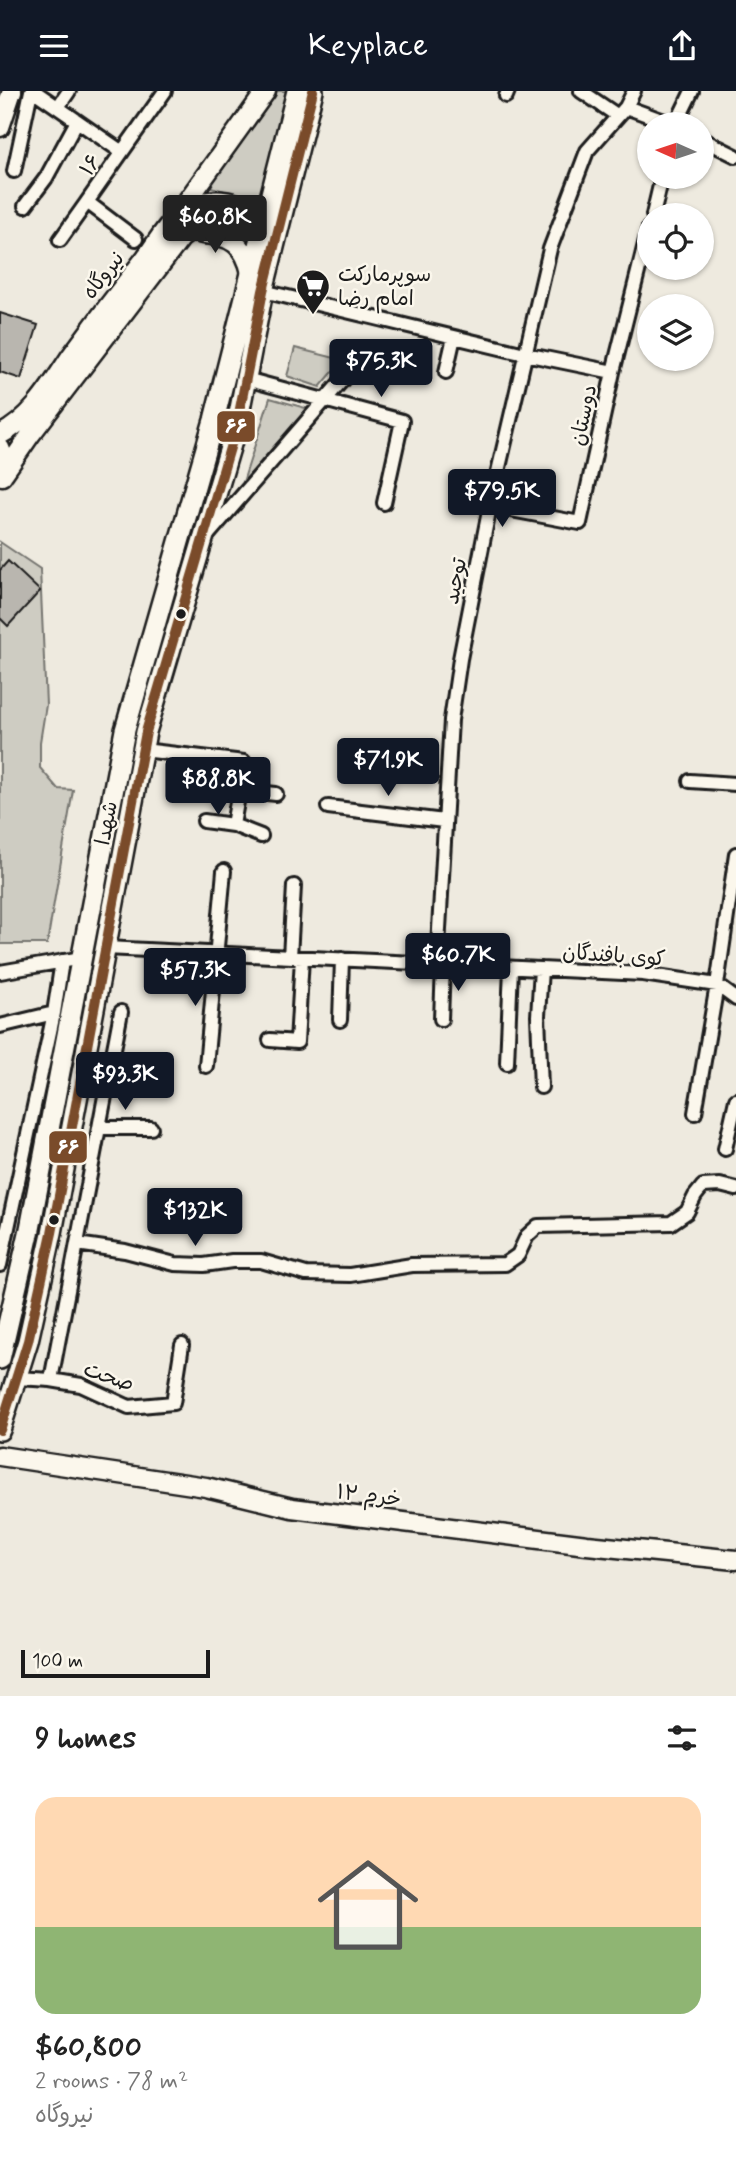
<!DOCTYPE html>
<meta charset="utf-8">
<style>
body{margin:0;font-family:Mynerve,"Playpen Sans Arabic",sans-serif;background:#f6f6f6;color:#222;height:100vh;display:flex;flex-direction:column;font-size:26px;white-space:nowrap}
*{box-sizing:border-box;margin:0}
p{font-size:23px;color:#767676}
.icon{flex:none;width:38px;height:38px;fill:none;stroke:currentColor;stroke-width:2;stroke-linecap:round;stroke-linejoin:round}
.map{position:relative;height:1605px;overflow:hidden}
.drawer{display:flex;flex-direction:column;background:#fff;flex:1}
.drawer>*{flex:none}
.needle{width:46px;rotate:273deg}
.controls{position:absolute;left:637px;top:21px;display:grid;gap:14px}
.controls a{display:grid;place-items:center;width:77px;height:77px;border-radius:50%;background:#fff;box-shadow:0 2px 5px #0004;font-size:35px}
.scale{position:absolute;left:21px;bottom:18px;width:189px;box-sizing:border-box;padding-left:7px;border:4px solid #1c1c1c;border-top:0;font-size:19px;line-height:24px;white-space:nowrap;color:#1c1c1c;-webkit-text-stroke:5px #fbf7ec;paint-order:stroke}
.price{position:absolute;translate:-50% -60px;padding:0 16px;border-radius:7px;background:#111827;color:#fff;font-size:23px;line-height:46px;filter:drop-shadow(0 2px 4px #0008)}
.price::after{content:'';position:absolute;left:50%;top:42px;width:21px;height:16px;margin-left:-10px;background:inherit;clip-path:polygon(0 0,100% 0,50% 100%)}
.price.on{background:#222;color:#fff}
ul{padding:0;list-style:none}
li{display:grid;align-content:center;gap:14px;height:371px;padding:0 35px}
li+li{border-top:2px solid #e0e0e0}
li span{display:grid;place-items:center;height:217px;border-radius:21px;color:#555}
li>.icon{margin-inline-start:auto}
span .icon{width:126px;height:126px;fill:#fffc;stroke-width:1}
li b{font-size:30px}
h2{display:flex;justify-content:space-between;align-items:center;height:84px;padding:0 35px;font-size:30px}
header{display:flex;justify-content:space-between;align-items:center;height:91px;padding:0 35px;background:#111827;color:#fff;font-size:32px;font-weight:600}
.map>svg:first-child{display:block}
.green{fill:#ceccc2;stroke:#75746f;stroke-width:2}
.building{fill:#b9b6af;stroke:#1c1c1c;stroke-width:2}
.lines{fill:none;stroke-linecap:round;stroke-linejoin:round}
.street-casing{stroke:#1c1c1c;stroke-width:18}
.secondary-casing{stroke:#1c1c1c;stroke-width:23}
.primary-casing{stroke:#1c1c1c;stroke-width:24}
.street{stroke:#fbf7ec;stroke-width:12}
.secondary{stroke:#fbf7ec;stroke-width:18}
.primary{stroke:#fbf7ec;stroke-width:19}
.bus-1-casing{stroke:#fbf7ec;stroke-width:16}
.bus-1{stroke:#7a4b2a;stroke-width:10}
.bus-dot{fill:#1c1c1c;stroke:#fbf7ec;stroke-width:2.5}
.labels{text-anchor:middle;stroke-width:5;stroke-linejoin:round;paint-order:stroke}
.street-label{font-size:21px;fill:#1c1c1c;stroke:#fbf7ec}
.poi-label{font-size:21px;fill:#1c1c1c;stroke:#fbf7ec;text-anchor:start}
.line-badge{stroke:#fbf7ec;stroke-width:2.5}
.badge-label{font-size:19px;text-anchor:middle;font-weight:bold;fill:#fff}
</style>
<header><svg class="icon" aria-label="menu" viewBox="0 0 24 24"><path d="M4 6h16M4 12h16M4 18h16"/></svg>Keyplace<svg class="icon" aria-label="share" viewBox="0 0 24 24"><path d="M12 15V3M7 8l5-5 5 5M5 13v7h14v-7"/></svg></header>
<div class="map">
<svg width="736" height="1605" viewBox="0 0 736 1605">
<rect width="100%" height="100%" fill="#eeeadf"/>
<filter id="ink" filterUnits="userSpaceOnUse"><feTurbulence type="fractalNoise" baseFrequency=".0143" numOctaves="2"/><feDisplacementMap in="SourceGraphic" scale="14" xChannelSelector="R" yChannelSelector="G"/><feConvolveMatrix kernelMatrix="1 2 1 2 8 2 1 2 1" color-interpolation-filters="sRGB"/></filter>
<g filter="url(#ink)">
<!-- green -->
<path class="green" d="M 275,0 L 291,0 L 260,111 L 208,95 Z
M 295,257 L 343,269 L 320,296 L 287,285 Z
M 270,307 L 309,318 L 243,391 Z
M 0,451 L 40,478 L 46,614 L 40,651 L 40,677 L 58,698 L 73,699 L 47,853 L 0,853 Z"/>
<!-- building -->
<path class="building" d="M 0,222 L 38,234 L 21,288 L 0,281 Z
M 8,470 L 40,500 L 8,535 L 0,527 L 0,479 Z"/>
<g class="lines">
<!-- street casing -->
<g class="street-casing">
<path id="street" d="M 34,0 L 122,61 L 87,111 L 136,148
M 581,0 L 618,25
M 506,5 L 508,0
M 58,16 L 69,0
M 626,16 L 672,33
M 676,33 L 692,0
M 702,48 L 736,65
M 122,61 L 165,0
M 14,80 L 31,0
M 25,115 L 46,87 L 77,30
M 653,124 L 662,86
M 60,149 L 87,111
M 263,200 L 525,263 L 613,281
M 446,281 L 454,246
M 246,288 L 402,330 L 384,412
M 490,415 L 580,432 L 613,281 L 649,137
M 207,445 L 351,279
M 143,659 L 244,671 L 233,734 L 261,745
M 690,690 L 736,693
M 205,700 L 239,699 L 276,703
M 328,716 L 444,730
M 204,730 L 233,734
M 106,857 L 643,883 L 717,894 L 736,908
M 290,866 L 294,795
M 437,873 L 451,629 L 460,568 L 490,415 L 550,158 L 587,60 L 626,16 L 634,0
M 541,878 L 538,925 L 541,996
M 0,881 L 82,867
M 441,928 L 443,874
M 340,929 L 342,868
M 0,935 L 54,922
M 270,949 L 297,951 L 302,867
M 507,972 L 511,877
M 206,975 L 224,780
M 695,1022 L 717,894 L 736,763
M 99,1037 L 151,1037
M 725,1058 L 736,1009
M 77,1153 L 125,1160 L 175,1173 L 204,1174 L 232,1170 L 261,1170 L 306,1183 L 350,1184 L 412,1174 L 505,1173 L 518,1164 L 527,1145 L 538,1135 L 671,1132 L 687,1121 L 695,1105 L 703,1095 L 720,1094 L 736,1098
M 0,1174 L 54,922 L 62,870
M 17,1287 L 51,1289 L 81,1294 L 129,1316 L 173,1312 L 182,1254
M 51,1289 L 121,921"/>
</g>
<!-- secondary casing -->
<g class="secondary-casing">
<path id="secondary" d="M 0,36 L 12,0
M 180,120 L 266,0
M 202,143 C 231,144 245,154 251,182
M 0,344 C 33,327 51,295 71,265 C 95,232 120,199 146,166 C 155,154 164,138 175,127 C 200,102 245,103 262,135 C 235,135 203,128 181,147 L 31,343 L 4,382
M 0,357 C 4,365 7,377 2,385
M 0,1365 L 206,1396 L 292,1417 L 587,1454 L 736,1469"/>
</g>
<!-- primary casing -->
<g class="primary-casing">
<path id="primary" d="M 0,1268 L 30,1138 L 125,639 L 214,329 L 297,0
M 0,1339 L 28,1250 L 52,1142 L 146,641 L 237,333 L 263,200 L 313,0"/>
</g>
<!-- street -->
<use href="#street" class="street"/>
<!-- secondary -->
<use href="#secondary" class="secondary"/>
<!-- primary -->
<use href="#primary" class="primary"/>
<!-- bus-1 casing -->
<g class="bus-1-casing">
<path id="bus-1" d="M 0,1339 L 28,1250 L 52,1142 L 146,641 L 237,333 L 263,200 L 313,0"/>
</g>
<!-- bus-1 -->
<use href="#bus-1" class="bus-1"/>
</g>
</g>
<!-- icons -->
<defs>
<g id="supermarket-pin" transform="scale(1.75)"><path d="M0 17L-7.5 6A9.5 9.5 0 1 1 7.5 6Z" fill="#1c1c1c" stroke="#fbf7ec"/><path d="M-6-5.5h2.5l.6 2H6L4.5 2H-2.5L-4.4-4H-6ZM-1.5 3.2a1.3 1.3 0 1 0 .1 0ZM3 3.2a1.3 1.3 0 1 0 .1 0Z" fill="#fff"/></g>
</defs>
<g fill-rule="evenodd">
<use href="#supermarket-pin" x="313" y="195"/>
</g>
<!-- markers -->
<g class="bus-dot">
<circle cx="181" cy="523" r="6"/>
<circle cx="54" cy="1129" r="6"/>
</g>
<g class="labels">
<!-- street labels -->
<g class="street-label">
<text transform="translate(90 74) rotate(-55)" y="7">۱۶</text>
<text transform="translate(103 184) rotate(-52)" y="7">نیروگاه</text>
<text transform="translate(583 324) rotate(-78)" y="7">دوستان</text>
<text transform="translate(455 490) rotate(-79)" y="7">توحید</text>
<text transform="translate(106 732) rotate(-79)" y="7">شهدا</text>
<text transform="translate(614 864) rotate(4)" y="7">کوی بافندگان</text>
<text transform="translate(109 1285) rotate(19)" y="7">صحت</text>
<text transform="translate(369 1404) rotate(7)" y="7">خرم ۱۲</text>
</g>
<!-- poi labels -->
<g class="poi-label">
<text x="338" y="190">سوپرمارکت<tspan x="338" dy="24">امام رضا</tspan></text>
</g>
</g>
<g class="line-badge">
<rect x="216" y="319" width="40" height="33" rx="7" fill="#7a4b2a"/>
<rect x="48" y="1039" width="40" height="34" rx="7" fill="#7a4b2a"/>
</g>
<g class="badge-label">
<text x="236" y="342">۶۶</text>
<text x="68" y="1063">۶۶</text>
</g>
</svg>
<div class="controls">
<a><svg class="needle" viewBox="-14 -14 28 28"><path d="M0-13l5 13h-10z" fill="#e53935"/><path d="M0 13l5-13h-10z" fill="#767676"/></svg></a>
<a><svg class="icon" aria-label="locate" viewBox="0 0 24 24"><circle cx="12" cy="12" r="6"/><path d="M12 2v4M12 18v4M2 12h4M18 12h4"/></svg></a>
<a><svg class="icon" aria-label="layers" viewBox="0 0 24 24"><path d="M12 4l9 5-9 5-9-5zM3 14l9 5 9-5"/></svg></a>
</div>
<div class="scale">100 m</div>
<b class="price on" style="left:215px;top:164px">$60.8K</b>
<b class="price" style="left:381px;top:308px">$75.3K</b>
<b class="price" style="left:502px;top:438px">$79.5K</b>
<b class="price" style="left:388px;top:707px">$71.9K</b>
<b class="price" style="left:218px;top:726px">$88.8K</b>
<b class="price" style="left:458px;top:902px">$60.7K</b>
<b class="price" style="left:195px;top:917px">$57.3K</b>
<b class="price" style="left:125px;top:1021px">$93.3K</b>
<b class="price" style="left:195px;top:1157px">$132K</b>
</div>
<section class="drawer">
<h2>9 homes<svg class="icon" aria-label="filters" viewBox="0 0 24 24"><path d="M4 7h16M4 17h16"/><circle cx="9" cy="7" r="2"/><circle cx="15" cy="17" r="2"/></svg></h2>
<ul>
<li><span style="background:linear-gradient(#ffd9b3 60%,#8fb573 0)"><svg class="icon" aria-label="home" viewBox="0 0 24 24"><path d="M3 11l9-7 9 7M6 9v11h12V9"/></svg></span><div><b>$60,800</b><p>2 rooms · 78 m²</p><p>نیروگاه</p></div></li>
</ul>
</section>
